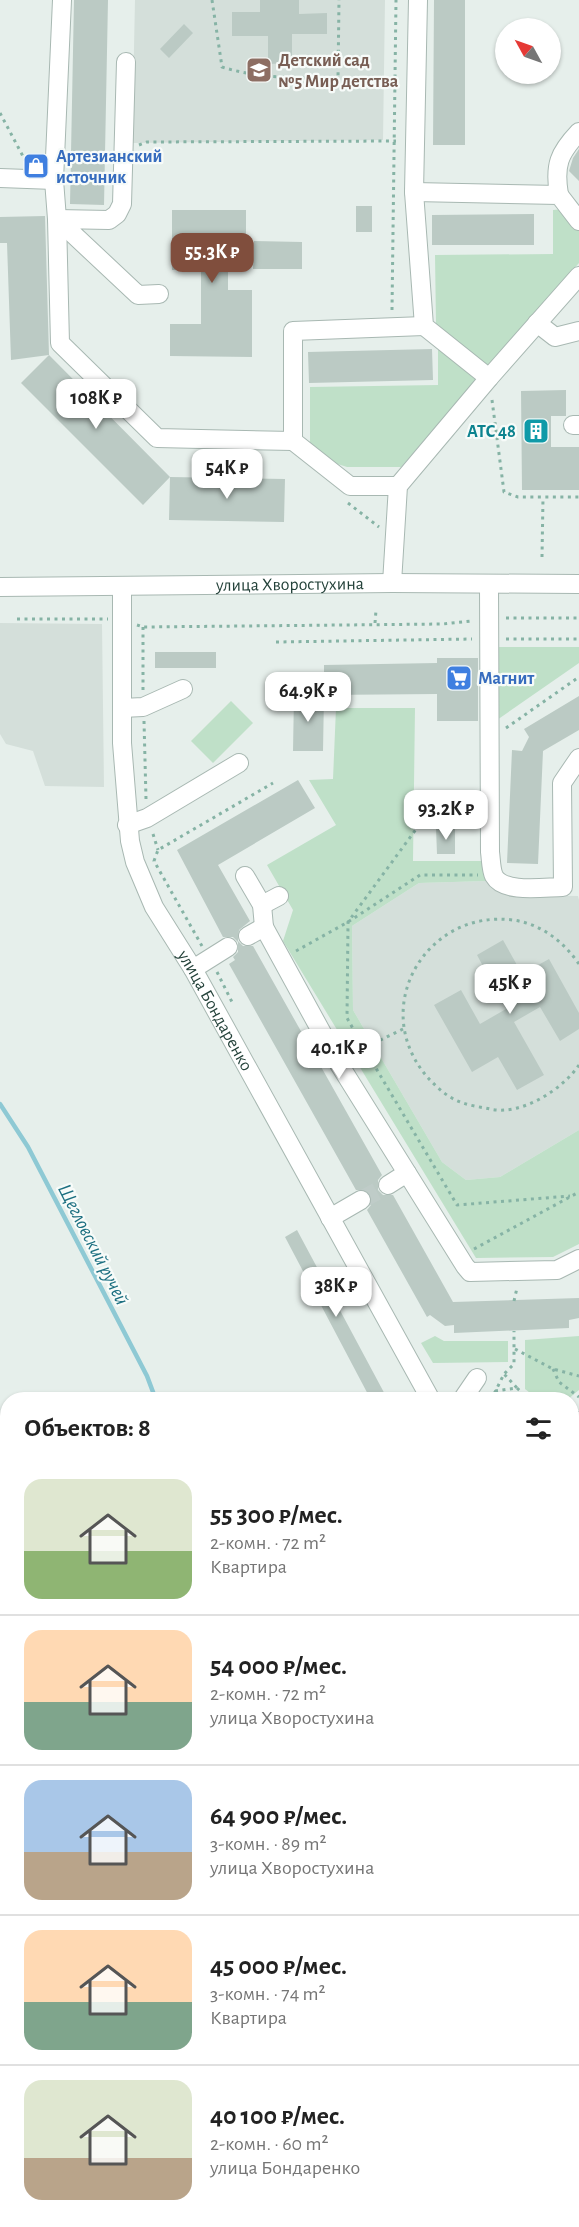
<!DOCTYPE html>
<html lang="ru">
<meta charset="utf-8">
<style>
body{margin:0;font-family:"Alegreya Sans",sans-serif;background:#f6f6f6;color:#222;height:100vh;display:flex;flex-direction:column;font-size:22px;white-space:nowrap}
*{box-sizing:border-box;margin:0}
p{font-size:20px;color:#767676}
.icon{flex:none;width:33px;height:33px;fill:none;stroke:currentColor;stroke-width:2;stroke-linecap:round;stroke-linejoin:round}
.map{position:relative;flex:1;overflow:hidden}
.panel{position:absolute;left:0px;top:1392px;width:579px;height:836px;display:flex;flex-direction:column;background:#fff;border-radius:24px 24px 0 0;box-shadow:0 2px 4px #0004}
.panel>*{flex:none}
.needle{width:39px;rotate:310deg}
.fabs{position:absolute;left:495px;top:18px;display:grid;gap:12px}
.fabs a{display:grid;place-items:center;width:66px;height:66px;border-radius:50%;background:#fff;box-shadow:0 2px 4px #0004;font-size:30px}
.price{position:absolute;translate:-50% -51px;padding:0 14px;border-radius:12px;background:#fff;color:#222;font-size:20px;line-height:39px;filter:drop-shadow(0 2px 3px #0008)}
.price::after{content:'';position:absolute;left:50%;top:36px;width:18px;height:14px;margin-left:-9px;background:inherit;clip-path:polygon(0 0,100% 0,50% 100%)}
.price.on{background:#804e3d;color:#fff}
ul{padding:0;list-style:none}
li{display:flex;align-items:center;gap:18px;height:150px;padding:0 24px}
li+li{border-top:2px solid #e0e0e0}
li span{display:grid;place-items:center;flex:none;width:168px;height:120px;border-radius:18px;color:#555}
li>.icon{margin-inline-start:auto}
span .icon{width:72px;height:72px;fill:#fffc;stroke-width:1}
li b{font-size:26px}
h2{display:flex;justify-content:space-between;align-items:center;height:72px;padding:0 24px;font-size:26px}
.map>svg:first-child{display:block}
.built{fill:#d4dfda}
.green{fill:#bfe0c8}
.lines{fill:none;stroke-linecap:round;stroke-linejoin:round}
.stream{stroke:#8ec9d4;stroke-width:4.5}
.building{fill:#bbcac4}
.minor-tunnel{stroke:#bfccc8;stroke-width:18;stroke-dasharray:18 9;stroke-linecap:butt}
.minor-casing{stroke:#a8b8b2;stroke-width:20}
.path{stroke:#86b3a5;stroke-width:3;stroke-dasharray:3 4.5;stroke-linecap:butt}
.minor{stroke:#fff;stroke-width:18}
.labels{text-anchor:middle;stroke-width:4.5;stroke-linejoin:round;paint-order:stroke}
.education-label{font-size:18px;font-weight:bold;fill:#785e54;stroke:#f7fbf9;text-anchor:start}
.shop-label{font-size:18px;font-weight:bold;fill:#366cbe;stroke:#f7fbf9;text-anchor:start}
.culture-label{font-size:18px;font-weight:bold;fill:#0d838f;stroke:#f7fbf9;text-anchor:end}
.street-label{font-size:18px;fill:#24423a;stroke:#f7fbf9}
.water-label{font-size:20px;font-style:italic;fill:#1c6f80;stroke:#f7fbf9}
</style>
<div class="map">
<svg width="579" height="2227" viewBox="0 0 579 2227">
<rect width="100%" height="100%" fill="#e6efeb"/>
<!-- built -->
<path class="built" d="M 135,0 L 385,0 L 383,140 L 132,143 Z
M 0,623 L 102,624 L 104,787 L 45,786 L 33,751 L 6,744 L 0,734 Z
M 486,881 L 508,895 L 578,896 L 579,900 L 579,1130 L 500,1177 L 466,1180 L 442,1162 L 353,1010 L 352,926 L 419,883 Z"/>
<!-- green -->
<path class="green" d="M 564,209 L 579,229 L 579,263 L 487,368 L 436,324 L 435,255 L 553,254 L 553,210 Z
M 438,344 L 479,377 L 401,467 L 347,467 L 328,461 L 310,444 L 310,387 L 438,385 Z
M 499,647 L 579,647 L 579,663 L 497,720 Z
M 231,701 L 253,723 L 213,763 L 191,741 Z
M 336,708 L 415,708 L 413,861 L 485,861 L 486,881 L 419,883 L 352,926 L 353,1010 L 442,1162 L 466,1180 L 500,1177 L 579,1130 L 579,1244 L 553,1257 L 476,1258 L 283,941 L 293,910 L 267,865 L 336,825 L 309,780 L 333,779 Z
M 435,1336 L 444,1341 L 508,1341 L 508,1362 L 433,1363 L 421,1343 Z
M 579,1336 L 579,1390 L 568,1399 L 538,1399 L 525,1389 L 525,1340 Z
M 572,1536 L 579,1536 L 579,1663 L 572,1651 Z"/>
<g class="lines">
<!-- stream -->
<path class="stream" d="M 0,1104 L 28,1147 L 147,1376 L 156,1400
M 572,2107 L 579,2118"/>
</g>
<!-- building -->
<path class="building" d="M 74,0 L 108,0 L 104,205 L 70,204 Z
M 260,0 L 299,0 L 299,14 L 327,13 L 327,34 L 292,34 L 292,63 L 268,64 L 268,36 L 232,36 L 232,12 L 260,12 Z
M 434,0 L 465,0 L 465,145 L 433,145 Z
M 184,24 L 193,33 L 169,58 L 160,49 Z
M 579,149 L 579,181 L 569,171 L 573,158 Z
M 356,206 L 372,206 L 372,232 L 356,232 Z
M 172,210 L 246,210 L 246,247 L 228,247 L 228,290 L 252,290 L 252,357 L 170,356 L 170,324 L 201,324 L 201,270 L 172,270 Z
M 534,214 L 534,245 L 432,245 L 432,215 Z
M 45,216 L 49,355 L 11,360 L 7,243 L 0,243 L 0,217 Z
M 254,241 L 302,242 L 302,269 L 253,269 Z
M 432,349 L 433,380 L 309,383 L 308,352 Z
M 49,355 L 170,477 L 143,505 L 21,383 Z
M 566,390 L 566,416 L 551,416 L 551,447 L 579,447 L 579,490 L 522,490 L 521,391 Z
M 170,477 L 285,479 L 284,522 L 169,520 Z
M 155,652 L 216,652 L 216,668 L 155,668 Z
M 437,658 L 478,658 L 478,721 L 437,721 L 437,694 L 324,695 L 324,665 L 437,663 Z
M 294,695 L 324,695 L 323,751 L 293,751 Z
M 579,696 L 579,730 L 543,751 L 538,864 L 507,863 L 512,750 L 522,751 L 529,737 L 524,729 Z
M 298,780 L 315,808 L 218,865 L 250,921 L 239,930 L 238,941 L 243,946 L 253,946 L 382,1175 L 378,1180 L 378,1190 L 383,1195 L 393,1195 L 453,1302 L 579,1298 L 579,1318 L 569,1320 L 569,1328 L 454,1333 L 454,1325 L 445,1326 L 430,1315 L 427,1317 L 367,1210 L 371,1205 L 371,1195 L 366,1190 L 356,1190 L 229,964 L 235,960 L 233,957 L 238,952 L 238,942 L 233,937 L 223,937 L 177,850 Z
M 436,828 L 455,828 L 455,854 L 437,854 Z
M 503,940 L 522,974 L 549,959 L 579,1013 L 579,1029 L 560,1041 L 540,1007 L 514,1022 L 544,1075 L 517,1090 L 498,1057 L 472,1072 L 434,1005 L 461,990 L 480,1024 L 506,1009 L 477,955 Z
M 297,1230 L 388,1400 L 371,1400 L 285,1237 Z"/>
<g class="lines">
<!-- minor-tunnel -->
<path class="minor-tunnel" d="M 361,1200 L 388,1185"/>
<!-- minor casing -->
<g class="minor-casing">
<g id="minor">
<path d="M 418,0 L 414,192 L 424,326 L 489,378"/>
<path d="M 126,62 L 122,204 L 117,214 L 109,220 L 57,219 L 138,295 L 159,294"/>
<path d="M 0,178 L 54,180 L 62,0"/>
<path d="M 54,180 L 57,219 L 60,343 L 157,438 L 293,441"/>
<path d="M 414,192 L 559,195 L 579,221"/>
<path d="M 559,195 C 554,165 559,153 579,132"/>
<path d="M 537,323 L 555,337 L 579,331"/>
<path d="M 573,425 L 579,425"/>
<path d="M 398,486 L 350,486 L 293,441 L 293,331 L 424,326"/>
<path d="M 392,583 L 398,486 L 489,378 L 579,276"/>
<path d="M 489,585 L 490,852 C 491,859 491,870 494,876 C 504,894 545,887 563,887 L 562,783 L 579,758"/>
<path id="s1" d="M 122,586 L 122,743 L 130,841 L 135,862 L 154,907 L 193,969 L 431,1400"/>
<path id="s2" d="M 0,587 L 392,583 L 579,584"/>
<path d="M 122,708 L 143,707 L 183,689"/>
<path d="M 127,825 L 147,818 L 239,763"/>
<path d="M 245,876 L 262,905 L 264,927"/>
<path d="M 262,905 L 279,896"/>
<path d="M 248,936 L 264,927 L 339,1064 L 465,1266 L 470,1272 L 557,1270 L 579,1259"/>
<path d="M 193,969 L 228,947"/>
<path d="M 388,1185 L 407,1173"/>
<path d="M 330,1218 L 361,1200"/>
<path d="M 462,1400 L 477,1378"/>
<path d="M 579,1421 L 572,1429 L 579,1435"/>
<path d="M 572,1529 L 579,1529"/>
<path d="M 0,1577 L 8,1593"/>
<path d="M 572,1721 L 579,1734"/>
<path d="M 0,1746 L 8,1746"/>
<path d="M 415,2220 L 417,2227"/>
</g>
</g>
<!-- path -->
<path class="path" d="M 212,0 L 222,67 C 260,79 298,78 338,78 L 339,0
M 0,113 L 26,162
M 139,145 L 147,142 L 396,141
M 392,310 L 396,0
M 492,400 L 504,492 L 518,497 L 579,497
M 348,503 L 379,527
M 542,557 L 543,498
M 506,618 L 579,618
M 17,619 L 108,619
M 375,623 L 376,610
M 137,625 L 143,627 L 443,624 L 472,621
M 143,627 L 143,691
M 506,639 L 579,639
M 276,642 L 472,639
M 144,721 L 146,799
M 506,728 L 579,677
M 153,834 L 158,850
M 202,946 L 154,861 L 158,850 L 273,783
M 296,951 L 348,922 L 420,875 L 478,875
M 579,964 C 563,941 541,924 513,920 C 428,909 370,1004 424,1073 C 434,1085 447,1098 463,1103 C 471,1106 481,1107 490,1109 C 521,1116 562,1090 579,1065
M 217,972 L 233,1004
M 403,1029 L 364,1048 L 457,1205 L 570,1196
M 352,1055 L 364,1048 L 347,1018 L 348,922 L 425,817
M 474,1249 L 579,1192
M 514,1301 L 517,1288
M 515,1349 L 553,1369 L 579,1376
M 553,1369 L 559,1382 L 579,1397
M 517,1388 L 530,1400
M 495,1391 L 517,1388 L 504,1374
M 491,1400 L 504,1374 L 514,1364 L 514,1331
M 572,1452 L 579,1467
M 572,1571 L 579,1573
M 572,1699 L 575,1705"/>
<!-- minor -->
<use href="#minor" class="minor"/>
</g>
<!-- icons -->
<defs>
<g id="school-square" transform="scale(1.35)"><rect x="-9" y="-9" width="18" height="18" rx="4" fill="#8d6e63" stroke="#f7fbf9"/><path d="M0-5L7-2L0 1L-7-2ZM-4 1L0 2.5L4 1V4Q0 6-4 4Z" fill="#fff"/></g>
<g id="shop-square" transform="scale(1.35)"><rect x="-9" y="-9" width="18" height="18" rx="4" fill="#3f7fe0" stroke="#f7fbf9"/><path d="M-5-2.5h2.3a2.7 3.5 0 0 1 5.4 0H5L5.5 6h-11ZM-1.5-2.5h3a1.5 2.3 0 0 0-3 0Z" fill="#fff"/></g>
<g id="building-square" transform="scale(1.35)"><rect x="-9" y="-9" width="18" height="18" rx="4" fill="#0f9aa8" stroke="#f7fbf9"/><path d="M-4-6H4V6H1V3H-1V6H-4ZM-2.5-4.3h1.7v1.8h-1.7ZM.8-4.3h1.7v1.8H.8ZM-2.5-1h1.7V.8h-1.7ZM.8-1h1.7V.8H.8Z" fill="#fff"/></g>
<g id="supermarket-square" transform="scale(1.35)"><rect x="-9" y="-9" width="18" height="18" rx="4" fill="#3f7fe0" stroke="#f7fbf9"/><path d="M-6-5.5h2.5l.6 2H6L4.5 2H-2.5L-4.4-4H-6ZM-1.5 3.2a1.3 1.3 0 1 0 .1 0ZM3 3.2a1.3 1.3 0 1 0 .1 0Z" fill="#fff"/></g>
</defs>
<g fill-rule="evenodd">
<use href="#school-square" x="259" y="70"/>
<use href="#shop-square" x="36" y="166"/>
<use href="#building-square" x="536" y="431"/>
<use href="#supermarket-square" x="459" y="678"/>
</g>
<g class="labels">
<!-- education labels -->
<g class="education-label">
<text x="278" y="66">Детский сад<tspan x="278" dy="21">№5 Мир детства</tspan></text>
</g>
<!-- shop labels -->
<g class="shop-label">
<text x="56" y="162">Артезианский<tspan x="56" dy="21">источник</tspan></text>
<text x="478" y="684">Магнит</text>
</g>
<!-- culture labels -->
<g class="culture-label">
<text x="516" y="437">АТС 48</text>
</g>
<!-- street labels -->
<g class="street-label">
<text dy="6" stroke="none"><textPath href="#s2" startOffset="290">улица Хворостухина</textPath></text>
<text dy="6" stroke="none"><textPath href="#s1" startOffset="446">улица Бондаренко</textPath></text>
</g>
<!-- water labels -->
<g class="water-label">
<text transform="translate(94 1244) rotate(63)" y="7">Щегловский ручей</text>
</g>
</g>
</svg>
<div class="fabs">
<a><svg class="needle" viewBox="-14 -14 28 28"><path d="M0-13l5 13h-10z" fill="#e53935"/><path d="M0 13l5-13h-10z" fill="#767676"/></svg></a>
</div>
<b class="price on" style="left:212px;top:284px">55.3K ₽</b>
<b class="price" style="left:96px;top:430px">108K ₽</b>
<b class="price" style="left:227px;top:500px">54K ₽</b>
<b class="price" style="left:308px;top:723px">64.9K ₽</b>
<b class="price" style="left:446px;top:841px">93.2K ₽</b>
<b class="price" style="left:510px;top:1015px">45K ₽</b>
<b class="price" style="left:339px;top:1080px">40.1K ₽</b>
<b class="price" style="left:336px;top:1318px">38K ₽</b>
<section class="panel">
<h2>Объектов: 8<svg class="icon" aria-label="filters" viewBox="0 0 24 24"><path d="M4 7h16M4 17h16"/><circle cx="9" cy="7" r="2"/><circle cx="15" cy="17" r="2"/></svg></h2>
<ul>
<li><span style="background:linear-gradient(#dfe7d0 60%,#8fb573 0)"><svg class="icon" aria-label="home" viewBox="0 0 24 24"><path d="M3 11l9-7 9 7M6 9v11h12V9"/></svg></span><div><b>55 300 ₽/мес.</b><p>2-комн. · 72 m²</p><p>Квартира</p></div></li>
<li><span style="background:linear-gradient(#ffd9b3 60%,#7fa58c 0)"><svg class="icon" aria-label="home" viewBox="0 0 24 24"><path d="M3 11l9-7 9 7M6 9v11h12V9"/></svg></span><div><b>54 000 ₽/мес.</b><p>2-комн. · 72 m²</p><p>улица Хворостухина</p></div></li>
<li><span style="background:linear-gradient(#a9c7e8 60%,#b9a48a 0)"><svg class="icon" aria-label="home" viewBox="0 0 24 24"><path d="M3 11l9-7 9 7M6 9v11h12V9"/></svg></span><div><b>64 900 ₽/мес.</b><p>3-комн. · 89 m²</p><p>улица Хворостухина</p></div></li>
<li><span style="background:linear-gradient(#ffd9b3 60%,#7fa58c 0)"><svg class="icon" aria-label="home" viewBox="0 0 24 24"><path d="M3 11l9-7 9 7M6 9v11h12V9"/></svg></span><div><b>45 000 ₽/мес.</b><p>3-комн. · 74 m²</p><p>Квартира</p></div></li>
<li><span style="background:linear-gradient(#dfe7d0 65%,#b9a48a 0)"><svg class="icon" aria-label="home" viewBox="0 0 24 24"><path d="M3 11l9-7 9 7M6 9v11h12V9"/></svg></span><div><b>40 100 ₽/мес.</b><p>2-комн. · 60 m²</p><p>улица Бондаренко</p></div></li>
</ul>
</section>
</div>
